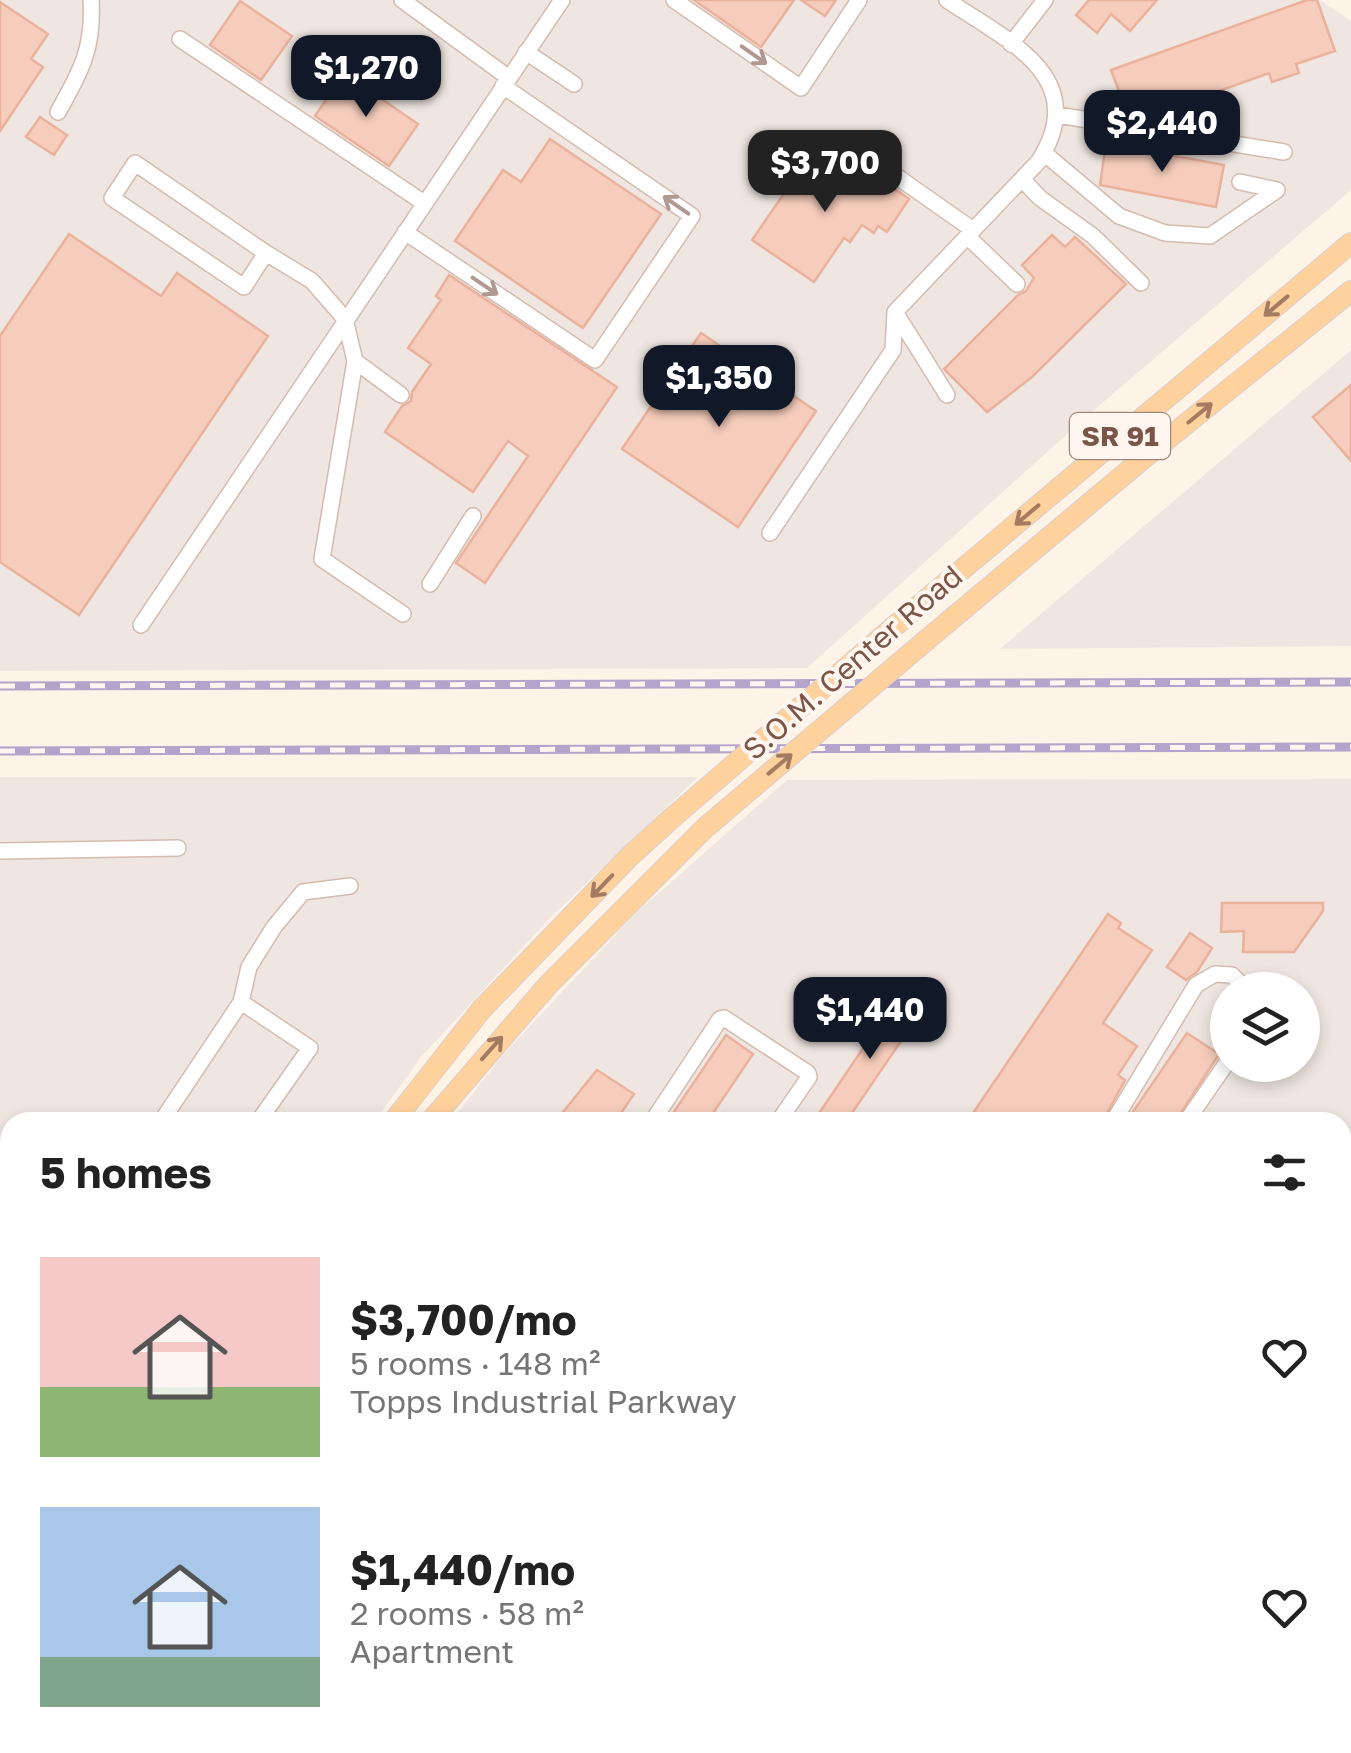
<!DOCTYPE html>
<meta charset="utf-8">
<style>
body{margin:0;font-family:"Golos Text",sans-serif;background:#f2f2f2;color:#222;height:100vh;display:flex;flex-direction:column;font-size:38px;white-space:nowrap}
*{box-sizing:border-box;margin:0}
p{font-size:32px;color:#767676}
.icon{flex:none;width:55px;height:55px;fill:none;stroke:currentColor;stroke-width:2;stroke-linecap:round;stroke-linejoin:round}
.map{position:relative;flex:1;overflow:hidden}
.side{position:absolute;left:0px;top:1112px;width:1352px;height:642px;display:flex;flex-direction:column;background:#fff;border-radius:30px 30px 0 0;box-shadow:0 5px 15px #0003}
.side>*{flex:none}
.buttons{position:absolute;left:1210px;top:972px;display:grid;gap:20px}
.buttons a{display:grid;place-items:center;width:110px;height:110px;border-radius:50%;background:#fff;box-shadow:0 5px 15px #0003;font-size:50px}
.price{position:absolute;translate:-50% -85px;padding:0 22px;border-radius:20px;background:#111827;color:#fff;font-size:32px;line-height:65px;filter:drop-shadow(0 2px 5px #0008)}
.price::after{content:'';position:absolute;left:50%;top:60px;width:30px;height:22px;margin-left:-15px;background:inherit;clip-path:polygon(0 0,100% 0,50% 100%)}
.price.selected{background:#222;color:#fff}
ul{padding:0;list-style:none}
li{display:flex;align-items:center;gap:30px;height:250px;padding:0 40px}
li span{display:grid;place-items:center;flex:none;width:280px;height:200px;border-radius:0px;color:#555}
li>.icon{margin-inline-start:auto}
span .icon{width:120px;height:120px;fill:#fffc;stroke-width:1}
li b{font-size:42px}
h2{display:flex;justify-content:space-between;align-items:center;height:120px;padding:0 40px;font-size:42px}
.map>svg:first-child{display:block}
.industrial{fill:#efe6e1;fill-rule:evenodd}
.green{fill:#d9eec4}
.building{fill:#f6cdbc;stroke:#eab19b;stroke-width:2.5}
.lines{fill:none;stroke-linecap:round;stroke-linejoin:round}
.minor-casing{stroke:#d4bbae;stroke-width:18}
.major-casing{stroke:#dacfcc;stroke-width:22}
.highway-casing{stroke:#dacfcc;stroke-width:25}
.minor{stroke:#fff;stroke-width:15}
.major{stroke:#ffd19d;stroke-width:20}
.highway{stroke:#fda999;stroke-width:22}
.rail-casing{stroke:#b4a3ca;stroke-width:9}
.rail{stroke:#fff7ef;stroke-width:5;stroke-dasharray:15;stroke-linecap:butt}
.major-bridge-casing{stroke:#dacfcc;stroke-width:22;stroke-linecap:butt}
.major-bridge{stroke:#ffd19d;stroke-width:20}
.oneway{stroke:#b09991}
.oneway2{stroke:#a37a62}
.labels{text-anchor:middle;stroke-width:8;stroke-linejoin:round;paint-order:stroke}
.shield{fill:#fff7ef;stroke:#a3867a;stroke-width:2.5}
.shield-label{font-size:28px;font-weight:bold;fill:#7b5548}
.street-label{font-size:30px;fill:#7b5548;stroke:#fff7ef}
</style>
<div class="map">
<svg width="1351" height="1753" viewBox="0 0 1351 1753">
<rect width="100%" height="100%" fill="#fef3e7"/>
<!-- industrial -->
<path class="industrial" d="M 0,0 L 1320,0 L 1351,21 L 1351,190 L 1094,410 L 807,668 L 0,671 Z
M 1351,350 L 1351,646 L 1000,649 Z
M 0,777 L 698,777 L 551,917 L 422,1056 L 374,1122 L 10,1122 L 10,1390 L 0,1395 Z
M 1351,779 L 1351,1473 L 1342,1473 L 1342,1122 L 451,1122 L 501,1057 L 636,913 L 787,780 ZM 1228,990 L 1302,990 L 1302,1065 L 1228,1065 Z
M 1343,1664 L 1351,1664 L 1351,1753 L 329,1753 L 329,1745 L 1342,1745 Z"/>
<!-- green -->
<path class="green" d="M 10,1471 L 10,1550 L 0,1551 L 0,1475 Z
M 13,1745 L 185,1745 L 168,1753 L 14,1753 Z"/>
<!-- building -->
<path class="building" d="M 694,0 L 794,0 L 761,47 Z
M 801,0 L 836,0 L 825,16 Z
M 1089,0 L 1157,0 L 1130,31 L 1111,14 L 1097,33 L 1076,15 Z
M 1307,0 L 1317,0 L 1335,51 L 1296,64 L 1299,73 L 1272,82 L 1269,73 L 1144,118 L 1137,117 L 1130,99 L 1123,102 L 1111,70 Z
M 240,1 L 292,36 L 261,80 L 210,45 Z
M 0,2 L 48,34 L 31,59 L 43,67 L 0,131 Z
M 344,73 L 418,124 L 389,166 L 315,116 Z
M 40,117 L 67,135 L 54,155 L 26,137 Z
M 550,139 L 661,214 L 583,328 L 455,241 L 503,170 L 521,182 Z
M 1106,143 L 1224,165 L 1216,207 L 1100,185 Z
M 814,150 L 876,193 L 884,181 L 909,199 L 887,232 L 878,226 L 874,233 L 862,225 L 850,242 L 844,238 L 814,282 L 752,240 Z
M 69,234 L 161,296 L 177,273 L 268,336 L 79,615 L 0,562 L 0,336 Z
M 1052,235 L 1065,247 L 1075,237 L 1126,284 L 1032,377 L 987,412 L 944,369 L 1018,295 L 1026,291 L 1034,278 L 1022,265 Z
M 449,275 L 617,387 L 485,583 L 456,563 L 528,456 L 508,441 L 473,492 L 385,432 L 402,406 L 411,401 L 412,392 L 431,364 L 408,348 L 441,300 L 436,296 Z
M 701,333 L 816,411 L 738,527 L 622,449 Z
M 1351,385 L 1351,461 L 1313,417 Z
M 1222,903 L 1323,903 L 1323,911 L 1294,952 L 1243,952 L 1244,931 L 1221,932 Z
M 1108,914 L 1121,923 L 1118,928 L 1152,950 L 1103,1023 L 1137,1046 L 1118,1075 L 1125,1080 L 1102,1122 L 967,1122 Z
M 1190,933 L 1212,948 L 1197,972 L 1186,980 L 1167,967 Z
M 897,998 L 920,1013 L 846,1122 L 836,1122 L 820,1112 Z
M 1187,1033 L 1219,1054 L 1175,1122 L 1126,1122 Z
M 726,1035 L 753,1054 L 707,1122 L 667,1122 Z
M 597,1070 L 634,1094 L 615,1122 L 555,1122 Z"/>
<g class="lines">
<!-- minor casing -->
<g class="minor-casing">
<path id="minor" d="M 402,0 L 509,78
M 674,0 L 801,88 L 859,0
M 180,39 L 424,203
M 1011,44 L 1045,0
M 526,52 L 574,84
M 58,112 C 81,71 94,48 91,0
M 1058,115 L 1284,152
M 845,140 L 973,230
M 1044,153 L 1119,216 L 1165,233 L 1210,236 L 1277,190 L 1240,182
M 1022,179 L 1040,198 L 1093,236 L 1141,283
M 405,232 L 595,360 L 692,216 L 503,86
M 967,236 L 1017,284
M 266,253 L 135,163 L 112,198 L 244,287 L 266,253 L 312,281 L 345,319 L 355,361 L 322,559 L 403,614
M 895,312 L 1039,161 C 1092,76 1007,41 947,0
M 895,312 L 947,395
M 355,361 L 401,395
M 770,533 L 893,350 L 895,312
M 430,584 L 473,516
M 141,625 L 562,0
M 0,851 L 178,848
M 241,1002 L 310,1048 L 258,1122
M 161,1122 L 241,1002 L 249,967 L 274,927 L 303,892 L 350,886
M 652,1122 L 720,1019 L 724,1018 L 808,1073 L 809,1077 L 778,1122
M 1113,1122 L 1196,985 L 1215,974 L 1232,975 L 1247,990
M 1186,1122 L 1228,1061
M 1342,1322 L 1351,1310
M 1342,1354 L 1351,1359
M 0,1408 L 10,1403
M 1342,1482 L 1351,1482
M 1342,1679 L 1351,1679
M 652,1745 L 654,1753
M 403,1753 L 411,1745
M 751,1753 L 757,1745
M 968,1753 L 973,1745
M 1015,1753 L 1020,1745
M 1145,1753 L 1151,1745"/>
</g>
<!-- major casing -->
<g class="major-casing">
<path id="major" d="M 890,630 L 1351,243
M 936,632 L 1145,457 L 1351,291
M 393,1122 L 481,1010 L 630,856 L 672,818
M 430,1122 L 548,985 L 706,827
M 0,1692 L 10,1677
M 0,1737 L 10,1721"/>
</g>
<!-- highway casing -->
<g class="highway-casing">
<path id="highway" d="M 0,1467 L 10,1464
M 1342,1550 L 1351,1550
M 0,1566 L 10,1566
M 1342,1615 L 1351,1615
M 0,1618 L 10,1618
M 185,1753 L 200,1745"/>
</g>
<!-- minor -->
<use href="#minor" class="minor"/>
<!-- major -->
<use href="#major" class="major"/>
<!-- highway -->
<use href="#highway" class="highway"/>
<!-- rail casing -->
<g class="rail-casing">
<path id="rail" d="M 0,686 L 1351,682
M 0,751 L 1351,747"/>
</g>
<!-- rail -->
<use href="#rail" class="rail"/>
<!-- major-bridge casing -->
<g class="major-bridge-casing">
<path id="major-bridge" d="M 672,818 L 890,630
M 706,827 L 936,632"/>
</g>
<!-- major-bridge -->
<use href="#major-bridge" class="major-bridge"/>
</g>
<!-- one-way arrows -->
<defs><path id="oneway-shaft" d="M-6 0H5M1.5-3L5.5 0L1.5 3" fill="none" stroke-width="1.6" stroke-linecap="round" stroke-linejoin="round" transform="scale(2.5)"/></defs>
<g class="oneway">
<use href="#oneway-shaft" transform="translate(754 55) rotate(35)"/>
<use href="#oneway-shaft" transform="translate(676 205) rotate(-145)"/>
<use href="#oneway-shaft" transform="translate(485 286) rotate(34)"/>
</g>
<g class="oneway2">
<use href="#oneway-shaft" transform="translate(1276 306) rotate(140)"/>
<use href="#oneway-shaft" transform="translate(1200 413) rotate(-39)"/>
<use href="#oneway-shaft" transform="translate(1027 515) rotate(140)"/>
<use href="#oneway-shaft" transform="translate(780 764) rotate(-40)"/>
<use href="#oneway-shaft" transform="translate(602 886) rotate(134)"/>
<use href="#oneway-shaft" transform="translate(492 1048) rotate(-48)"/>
</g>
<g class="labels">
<!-- shield labels -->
<rect class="shield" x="1070" y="413" width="100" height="46" rx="8"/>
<g class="shield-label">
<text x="1120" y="446">SR 91</text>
</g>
<!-- street labels -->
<g class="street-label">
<text transform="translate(853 663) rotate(-41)" y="10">S.O.M. Center Road</text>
</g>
</g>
</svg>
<div class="buttons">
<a><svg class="icon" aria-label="layers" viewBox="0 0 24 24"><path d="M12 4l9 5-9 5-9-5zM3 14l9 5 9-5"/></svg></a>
</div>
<b class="price" style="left:366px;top:120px">$1,270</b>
<b class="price" style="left:1162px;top:175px">$2,440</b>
<b class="price selected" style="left:825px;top:215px">$3,700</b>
<b class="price" style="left:719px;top:430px">$1,350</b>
<b class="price" style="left:870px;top:1062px">$1,440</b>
<section class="side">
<h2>5 homes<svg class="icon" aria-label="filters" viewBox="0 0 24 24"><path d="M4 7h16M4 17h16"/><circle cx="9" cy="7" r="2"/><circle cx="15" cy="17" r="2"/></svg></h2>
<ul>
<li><span style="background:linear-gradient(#f6c9c9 65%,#8fb573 0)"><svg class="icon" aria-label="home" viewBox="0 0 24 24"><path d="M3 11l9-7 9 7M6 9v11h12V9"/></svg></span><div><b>$3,700/mo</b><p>5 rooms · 148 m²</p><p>Topps Industrial Parkway</p></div><svg class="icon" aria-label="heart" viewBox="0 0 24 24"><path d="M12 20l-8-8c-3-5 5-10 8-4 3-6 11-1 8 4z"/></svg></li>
<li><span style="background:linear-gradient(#a9c7e8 75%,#7fa58c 0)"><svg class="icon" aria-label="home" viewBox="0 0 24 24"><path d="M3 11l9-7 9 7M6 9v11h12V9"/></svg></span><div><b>$1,440/mo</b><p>2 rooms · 58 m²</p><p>Apartment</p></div><svg class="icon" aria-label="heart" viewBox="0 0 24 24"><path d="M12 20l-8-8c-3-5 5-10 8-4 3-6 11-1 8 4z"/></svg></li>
</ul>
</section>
</div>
